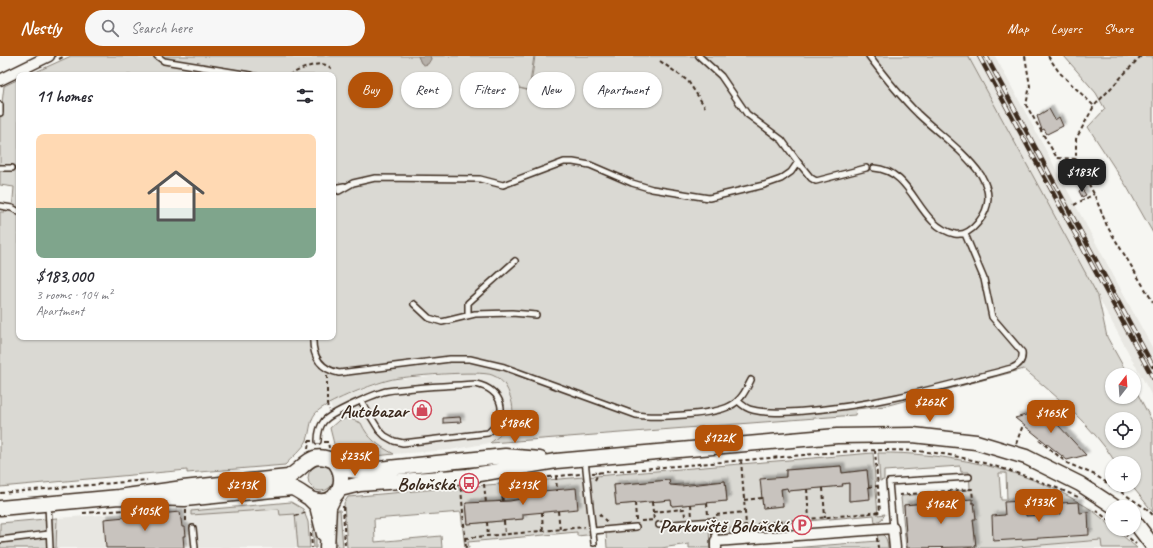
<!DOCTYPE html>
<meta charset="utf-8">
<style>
body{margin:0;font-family:Caveat,sans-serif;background:#f7f7f7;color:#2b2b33;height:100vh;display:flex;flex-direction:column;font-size:15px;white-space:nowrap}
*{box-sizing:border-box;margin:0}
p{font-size:13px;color:#7c7c81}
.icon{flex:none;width:22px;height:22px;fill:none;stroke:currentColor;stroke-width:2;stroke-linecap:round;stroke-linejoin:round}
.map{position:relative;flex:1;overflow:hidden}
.drawer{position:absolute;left:16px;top:16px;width:320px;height:268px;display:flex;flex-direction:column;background:#fff;border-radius:8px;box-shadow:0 1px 3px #0004}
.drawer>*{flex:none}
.banner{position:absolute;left:348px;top:16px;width:380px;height:36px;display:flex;gap:8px}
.needle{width:26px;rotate:17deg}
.fabs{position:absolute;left:1105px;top:312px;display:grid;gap:8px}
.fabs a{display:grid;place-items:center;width:36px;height:36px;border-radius:50%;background:#fff;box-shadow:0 1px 3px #0004;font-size:20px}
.price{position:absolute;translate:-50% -34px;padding:0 9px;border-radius:8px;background:#b45309;color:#fff;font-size:13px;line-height:26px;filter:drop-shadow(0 1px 2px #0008)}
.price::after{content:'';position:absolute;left:50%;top:24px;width:12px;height:9px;margin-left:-6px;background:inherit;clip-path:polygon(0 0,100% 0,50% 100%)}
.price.on{background:#222;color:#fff}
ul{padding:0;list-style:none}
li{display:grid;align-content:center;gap:8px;height:212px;padding:0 20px}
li+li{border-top:1px solid #e1e1e2}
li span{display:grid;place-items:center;height:124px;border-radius:8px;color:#555}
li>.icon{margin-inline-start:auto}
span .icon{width:72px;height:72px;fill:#fffc;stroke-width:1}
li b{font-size:17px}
h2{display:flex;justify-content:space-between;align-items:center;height:48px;padding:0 20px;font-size:17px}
.pill{padding:0 14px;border-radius:18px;background:#fff;box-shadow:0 1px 3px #0004;font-size:14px;line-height:36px}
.pill.on{background:#b45309;color:#fff}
header{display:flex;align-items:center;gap:24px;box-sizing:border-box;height:56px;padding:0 20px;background:#b45309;color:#fff}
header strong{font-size:19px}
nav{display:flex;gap:22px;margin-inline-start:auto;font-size:14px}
.search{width:280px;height:36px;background:#f7f7f7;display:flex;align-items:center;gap:10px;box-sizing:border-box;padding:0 14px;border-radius:22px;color:#7c7c81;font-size:15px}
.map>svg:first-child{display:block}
.built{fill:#e8e7e2}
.green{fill:#dad9d3;stroke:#8a8278;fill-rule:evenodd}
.water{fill:#b6b0a9;stroke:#857a71}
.building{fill:#c8c3be;stroke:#3b2a1e;filter:url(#shadow)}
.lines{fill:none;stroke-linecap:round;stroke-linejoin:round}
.lane-casing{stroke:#3b2a1e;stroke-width:8}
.street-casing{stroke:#3b2a1e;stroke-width:13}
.secondary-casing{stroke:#3b2a1e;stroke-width:17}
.path{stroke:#3b2a1e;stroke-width:2;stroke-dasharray:4 3;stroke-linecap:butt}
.lane{stroke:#f6f6f2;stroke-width:5}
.street{stroke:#f6f6f2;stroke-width:10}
.secondary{stroke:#f6f6f2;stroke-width:14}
.rail-casing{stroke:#3b2a1e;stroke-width:4.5}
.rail{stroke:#f6f6f2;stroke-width:3;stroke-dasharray:9;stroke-linecap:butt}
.labels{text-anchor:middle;stroke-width:3.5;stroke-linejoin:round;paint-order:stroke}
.poi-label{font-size:19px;font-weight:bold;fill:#3b2a1e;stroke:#f6f6f2;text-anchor:end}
</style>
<header>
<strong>Nestly</strong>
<div class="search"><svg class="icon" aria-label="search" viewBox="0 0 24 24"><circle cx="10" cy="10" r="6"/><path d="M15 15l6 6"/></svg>Search here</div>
<nav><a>Map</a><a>Layers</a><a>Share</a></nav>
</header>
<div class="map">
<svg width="1153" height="492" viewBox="0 0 1153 492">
<defs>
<filter id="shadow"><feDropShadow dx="3.5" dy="-3.5" stdDeviation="1" flood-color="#0004"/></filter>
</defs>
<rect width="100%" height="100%" fill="#f6f6f2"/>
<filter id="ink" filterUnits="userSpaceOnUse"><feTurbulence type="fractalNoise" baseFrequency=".025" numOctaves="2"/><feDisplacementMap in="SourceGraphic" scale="8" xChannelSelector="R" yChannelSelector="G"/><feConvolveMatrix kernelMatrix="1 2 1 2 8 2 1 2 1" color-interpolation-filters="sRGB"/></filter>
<g filter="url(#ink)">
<!-- built -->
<path class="built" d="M 968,0 L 995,0 L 1153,293 L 1153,342 Z
M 473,316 L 492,319 L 506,329 L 512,349 L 511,368 L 503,378 L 490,387 L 450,394 L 394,398 L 375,388 L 365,376 L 361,367 L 348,362 L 338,365 L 329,347 L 389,324 Z
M 291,446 L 303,453 L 308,466 L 310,492 L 56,492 L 57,462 Z
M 1101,484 L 1102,492 L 1006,492 Z"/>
<!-- green -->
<path class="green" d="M 71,0 L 154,0 L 161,6 L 242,19 L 29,19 Z
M 163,0 L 418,0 L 421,7 L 431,3 L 430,0 L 534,0 L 529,34 L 519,32 L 530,35 L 535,0 L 968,0 L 1098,240 L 1107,281 L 1128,319 L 1112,319 L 1112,341 L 1134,341 L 1134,331 L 1153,367 L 1153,456 L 1131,429 L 1134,429 L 1134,407 L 1116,407 C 1093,370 1057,341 1024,313 L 885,350 L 856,353 L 855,359 L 490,387 C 504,377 516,366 512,347 C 509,335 505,324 492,319 C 481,314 403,320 389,324 C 373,328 332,344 319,354 C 309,361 311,374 307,384 C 303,393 291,402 285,409 L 187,417 L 187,414 L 0,431 L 0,156 L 4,156 L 4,154 L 12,155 L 14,131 L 0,129 L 0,64 L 4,30 L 19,23 L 19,281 L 333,281 L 333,19 L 257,19 L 258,17 L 163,2 ZM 1112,363 L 1134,363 L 1134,385 L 1112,385 Z
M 1064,0 L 1153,0 L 1153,177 L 1127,131 L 1088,71 L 1105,53 L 1096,37 Z
M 348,362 L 361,367 C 368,383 379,390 394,398 L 350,403 L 335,392 L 330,372 L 338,365 Z
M 873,397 L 878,459 L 885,458 L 882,463 L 875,467 L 874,459 L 730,472 L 730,479 L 725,478 L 718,471 L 709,472 L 710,492 L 689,492 L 689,488 L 661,492 L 607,492 L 606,477 L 577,480 L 577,476 L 468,486 L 469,492 L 465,492 L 461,456 L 374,463 L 375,486 L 441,480 L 442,492 L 347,492 L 344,447 L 348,441 L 459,431 L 460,435 L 475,434 L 475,430 ZM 841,410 L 842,417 L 867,414 L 869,443 L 849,445 L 849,427 L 842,428 L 842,430 L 788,435 L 787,432 L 781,433 L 783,450 L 763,452 L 762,444 L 786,421 L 786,414 ZM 669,424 L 670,429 L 725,425 L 727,445 L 672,450 L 671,444 L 616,449 L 614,429 ZM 521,437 L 523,463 L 468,468 L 466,448 L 521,443 Z
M 878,397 C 943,396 1024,412 1080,447 C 1092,453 1102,462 1112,471 L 1112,473 L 1115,473 L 1137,492 L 1102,492 L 1101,484 L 1006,492 L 966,492 L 976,491 L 973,463 L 976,462 L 974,447 L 946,445 L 904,449 L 907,492 L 906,492 L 901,442 L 902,440 L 968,434 L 970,432 L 969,416 L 961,416 L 960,410 L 884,415 L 884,424 L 880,425 ZM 999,417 L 1006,417 L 1007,444 L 1001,444 Z
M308 422a13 13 0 1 1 26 0a13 13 0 1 1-26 0Z
M 291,446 L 303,453 L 308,466 L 310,492 L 298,492 L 295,458 L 280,459 L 279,453 L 191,459 L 191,455 Z
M 340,454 L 343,492 L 338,492 L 333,475 L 331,455 Z
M 311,456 L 316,462 L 316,492 L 314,492 Z
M 57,462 L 56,492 L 0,492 L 0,467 Z
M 877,476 C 886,479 887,483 888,492 L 792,492 L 878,485 Z"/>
<!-- water -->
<path class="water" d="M 418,0 L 430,0 L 431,3 L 428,8 L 424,9 L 421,7 Z"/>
<!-- building -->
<path class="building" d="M 1049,53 L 1055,64 L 1059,61 L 1063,70 L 1047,78 L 1044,73 L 1042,74 L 1037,60 Z
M 1082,133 L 1086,139 L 1082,141 L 1079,135 Z
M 1044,354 L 1086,399 L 1067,404 L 1015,362 Z
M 460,361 L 461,366 L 443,367 L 443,362 Z
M 841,410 L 842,417 L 867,414 L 870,443 L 849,445 L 849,427 L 842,428 L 843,430 L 788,435 L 787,432 L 781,433 L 783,450 L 763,452 L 760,423 L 786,421 L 786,414 Z
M 669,424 L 670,429 L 681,430 L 725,425 L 727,445 L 672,450 L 671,444 L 616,449 L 614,429 Z
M 576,432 L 578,453 L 523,458 L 523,463 L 468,468 L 466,447 L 510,445 L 521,443 L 521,437 Z
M 972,443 L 972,447 L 974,447 L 976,463 L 973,463 L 976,491 L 907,492 L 904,449 Z
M 1025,445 L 1026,460 L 1061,458 L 1060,447 L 1079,446 L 1080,457 L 1088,456 L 1089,479 L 993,485 L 992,460 L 1005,459 L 1004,446 Z
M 180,456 L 182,471 L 185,471 L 186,480 L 183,480 L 184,492 L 106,492 L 104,463 Z"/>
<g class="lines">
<!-- lane casing -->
<g class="lane-casing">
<path id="lane" d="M 157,0 L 164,5 L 250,19
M 869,0 C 884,20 900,40 918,58 C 939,78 964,95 981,119 C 985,126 988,133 988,142 C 988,157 972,181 955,178 C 916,169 915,115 874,112
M 0,49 L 0,57
M 798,106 L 811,122 L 816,125 L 866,112
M 0,112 L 12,112
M 333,132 L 344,130
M 339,135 L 353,127 L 375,122 L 480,123 L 503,129 L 564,106 L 573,106 L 590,109 L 632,127 L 652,133 L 709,142 L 764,129 L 781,123 L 791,116 L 798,106 L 782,84 L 747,58 L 721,20 L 699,0
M 0,150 L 12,152 L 19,156
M 414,248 L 429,262 L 442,266 L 475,258 L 512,257 L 536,259
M 468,259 L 468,247 L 515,205
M 313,281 C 312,300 320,313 339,317 L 450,303 L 470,303 L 504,311 L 636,359 C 655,362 713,359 730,350 C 741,345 746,334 751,324
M 738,345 C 742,349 747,353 753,354 C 769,358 788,356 804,355 C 876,350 944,330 1012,312 C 1020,309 1023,304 1022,296 L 992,261 L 984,223 L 965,178
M 318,385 C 318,378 319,371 324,365 C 331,357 376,337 387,335 C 416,331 446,330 476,328 C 503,334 510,359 488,377 L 403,387 L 394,385 L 385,380 L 379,374 L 361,345
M 585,404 L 594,487
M 48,449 L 50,492
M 659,469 L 713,465 L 716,485
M 193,472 L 195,492
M 893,472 L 889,426 L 969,421
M 593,475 L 636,471
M 0,484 L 49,478"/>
</g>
<!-- street casing -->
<g class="street-casing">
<path id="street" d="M 0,24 L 49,0
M 716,492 L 716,485 L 893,472 L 895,492"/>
</g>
<!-- secondary casing -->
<g class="secondary-casing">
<path id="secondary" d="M 339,411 L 345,414 L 359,415 L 505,400 L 540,403
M 340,433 L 360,428 L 468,420 L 556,405 L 837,380 L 913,379 L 976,386 L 1026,401 L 1080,428 L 1115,451
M 308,441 L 317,450 L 324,478
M 0,452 L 119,441 L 183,432 L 288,421 C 306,412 309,393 334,405 C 349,422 339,451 314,444 C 306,442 301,435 292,432 L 185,443 L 119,441
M 1134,465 L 1153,490
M 327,492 L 329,451 L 335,439"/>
</g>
<!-- path -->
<path class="path" d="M 1025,0 L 1030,30 L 1026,49 L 1057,102 L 1076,103
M 1048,0 L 1059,16 L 1094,50
M 1141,0 L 1094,50 L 1076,83 L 1076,103 L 1094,138 L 1107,170 L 1153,246
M 59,3 L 65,0
M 660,5 L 688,25 L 705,51
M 289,19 C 300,14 325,0 333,15
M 1074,149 L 1094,138
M 327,319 L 327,349 L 329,354
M 1039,384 L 1067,407 L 1095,419 L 1147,453 L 1153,459
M 324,386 L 328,386 L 329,392
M 1016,388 L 1023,369
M 308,393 L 309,385 L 312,385
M 741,404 L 745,456
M 592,417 C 656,412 719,406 782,401 C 835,396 890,390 943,398 C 990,406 1034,422 1078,441
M 556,420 L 557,435
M 539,422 L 540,437
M 527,423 L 580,418
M 595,424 L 599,416
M 500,427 L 503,445
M 484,428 L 486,447
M 868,431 L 878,430
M 461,432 L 466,492
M 823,432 L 825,462
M 807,433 L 809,463
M 0,437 L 147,424
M 899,439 L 972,433 L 973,444
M 744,444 L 763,442
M 652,446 L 653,456
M 635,447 L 636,464
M 707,447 L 708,459
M 691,448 L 692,461
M 343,450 L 345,492
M 186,454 L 186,468
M 1096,454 L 1112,467
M 558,455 L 560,474
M 542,456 L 543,476
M 83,457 L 127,454
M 599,458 L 607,466
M 716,459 L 745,456 L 746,469
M 295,460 L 307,456
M 504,465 L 505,479
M 641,465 L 654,464 L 653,456 L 684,453 L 685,460
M 487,466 L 488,481
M 736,470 L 880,456 L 875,395
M 1119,473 L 1136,488
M 311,477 L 312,492
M 465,482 L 585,471
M 877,482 L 878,492"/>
<!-- lane -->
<use href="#lane" class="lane"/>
<!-- street -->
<use href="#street" class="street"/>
<!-- secondary -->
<use href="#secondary" class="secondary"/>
<!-- rail casing -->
<g class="rail-casing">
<path id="rail" d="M 979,0 L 1153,322
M 986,0 L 1153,310"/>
</g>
<!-- rail -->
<use href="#rail" class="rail"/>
</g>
</g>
<!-- icons -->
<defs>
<g id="shop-ring" transform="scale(1)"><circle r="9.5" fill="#f6f6f2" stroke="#d1495b" stroke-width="1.5"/><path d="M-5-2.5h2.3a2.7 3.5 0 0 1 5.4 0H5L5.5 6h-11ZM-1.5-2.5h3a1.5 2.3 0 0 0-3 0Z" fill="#d1495b"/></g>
<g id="bus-ring" transform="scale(1)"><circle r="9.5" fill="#f6f6f2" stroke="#d1495b" stroke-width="1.5"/><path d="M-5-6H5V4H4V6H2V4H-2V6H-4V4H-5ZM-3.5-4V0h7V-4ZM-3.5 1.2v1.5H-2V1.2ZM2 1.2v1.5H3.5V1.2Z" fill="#d1495b"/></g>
<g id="parking-ring" transform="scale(1)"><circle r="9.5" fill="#f6f6f2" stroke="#d1495b" stroke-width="1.5"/><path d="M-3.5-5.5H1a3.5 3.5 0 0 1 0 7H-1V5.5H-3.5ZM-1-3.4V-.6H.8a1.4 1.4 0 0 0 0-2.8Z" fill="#d1495b"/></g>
</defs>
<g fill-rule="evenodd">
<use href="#shop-ring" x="422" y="354"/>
<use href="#bus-ring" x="469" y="427"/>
<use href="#parking-ring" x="802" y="469"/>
</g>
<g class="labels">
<!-- poi labels -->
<g class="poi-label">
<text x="408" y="361">Autobazar</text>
<text x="455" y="434">Boloňská</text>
<text x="788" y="476">Parkoviště Boloňská</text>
</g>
</g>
</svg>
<div class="fabs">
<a><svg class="needle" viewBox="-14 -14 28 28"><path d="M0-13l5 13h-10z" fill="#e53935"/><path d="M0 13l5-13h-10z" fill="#7c7c81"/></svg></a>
<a><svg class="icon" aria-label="locate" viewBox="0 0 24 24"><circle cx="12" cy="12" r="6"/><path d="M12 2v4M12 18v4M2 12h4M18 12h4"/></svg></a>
<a>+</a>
<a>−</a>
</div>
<b class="price on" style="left:1082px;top:137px">$183K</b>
<b class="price" style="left:930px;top:367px">$262K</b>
<b class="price" style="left:1051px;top:378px">$165K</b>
<b class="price" style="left:515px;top:388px">$186K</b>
<b class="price" style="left:719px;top:403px">$122K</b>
<b class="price" style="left:355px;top:421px">$235K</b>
<b class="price" style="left:242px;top:450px">$213K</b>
<b class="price" style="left:523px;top:450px">$213K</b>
<b class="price" style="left:1039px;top:467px">$133K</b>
<b class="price" style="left:941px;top:469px">$162K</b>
<b class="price" style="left:145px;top:476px">$105K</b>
<div class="banner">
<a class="pill on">Buy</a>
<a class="pill">Rent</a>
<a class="pill">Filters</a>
<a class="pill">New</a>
<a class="pill">Apartment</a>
</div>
<section class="drawer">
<h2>11 homes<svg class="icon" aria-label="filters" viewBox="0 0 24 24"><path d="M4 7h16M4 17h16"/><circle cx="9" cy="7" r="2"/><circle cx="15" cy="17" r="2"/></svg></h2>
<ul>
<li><span style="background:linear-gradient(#ffd9b3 60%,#7fa58c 0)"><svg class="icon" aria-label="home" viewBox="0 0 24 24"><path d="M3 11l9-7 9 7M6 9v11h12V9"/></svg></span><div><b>$183,000</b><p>3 rooms · 104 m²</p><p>Apartment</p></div></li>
</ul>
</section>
</div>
